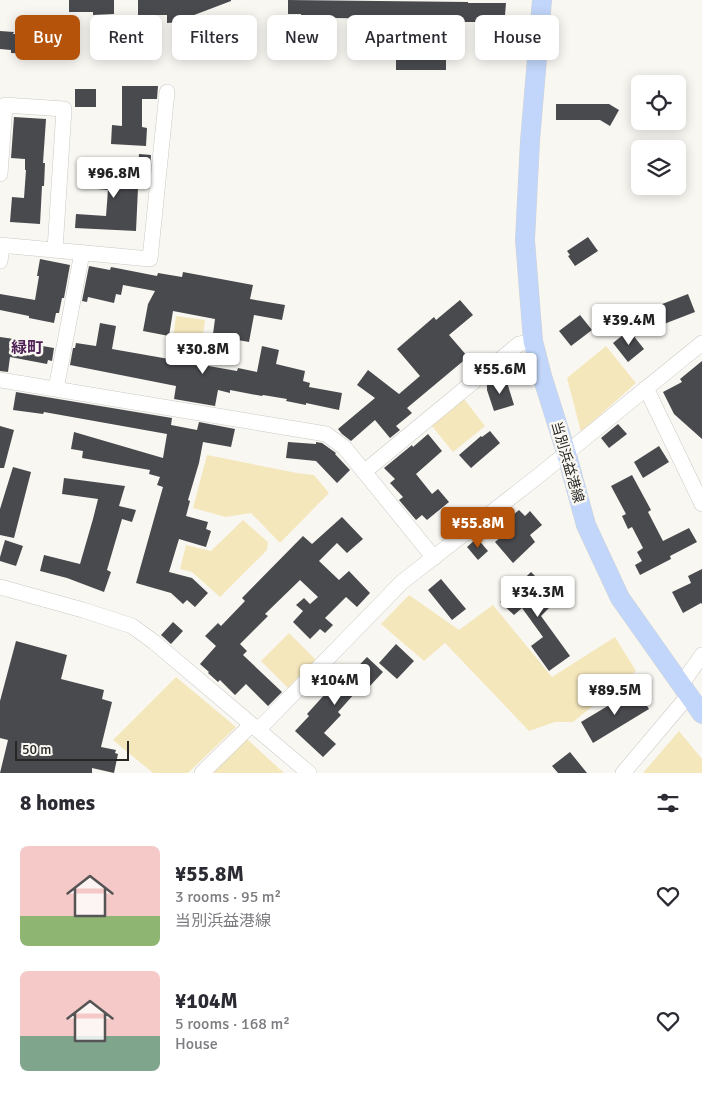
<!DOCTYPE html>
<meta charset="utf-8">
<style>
body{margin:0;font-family:Signika,"Noto Sans JP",sans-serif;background:#f2f2f3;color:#2b2b33;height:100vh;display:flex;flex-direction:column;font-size:19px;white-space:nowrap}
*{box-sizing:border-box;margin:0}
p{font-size:16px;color:#7c7c81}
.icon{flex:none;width:28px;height:28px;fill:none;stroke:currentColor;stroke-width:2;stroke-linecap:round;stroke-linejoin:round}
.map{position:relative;height:773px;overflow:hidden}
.side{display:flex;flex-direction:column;background:#fff;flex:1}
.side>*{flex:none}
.top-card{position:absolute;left:15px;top:15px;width:672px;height:45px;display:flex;gap:10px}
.tools{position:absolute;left:631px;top:75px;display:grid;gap:10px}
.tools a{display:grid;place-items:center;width:55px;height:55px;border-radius:8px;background:#fff;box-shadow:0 2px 12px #0003;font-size:25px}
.scale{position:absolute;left:15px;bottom:12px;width:114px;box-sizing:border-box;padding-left:5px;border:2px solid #282725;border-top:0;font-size:14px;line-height:18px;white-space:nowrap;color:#282725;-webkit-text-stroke:4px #f9f7f2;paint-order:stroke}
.price{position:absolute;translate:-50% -42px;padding:0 11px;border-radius:5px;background:#fff;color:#222;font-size:16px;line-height:32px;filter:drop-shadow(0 1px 2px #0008)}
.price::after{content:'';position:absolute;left:50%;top:30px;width:15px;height:11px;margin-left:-8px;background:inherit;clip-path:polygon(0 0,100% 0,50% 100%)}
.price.current{background:#b45309;color:#fff}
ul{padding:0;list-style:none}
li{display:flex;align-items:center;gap:15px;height:125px;padding:0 20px}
li span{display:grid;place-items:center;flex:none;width:140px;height:100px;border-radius:8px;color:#555}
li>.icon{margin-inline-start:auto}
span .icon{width:60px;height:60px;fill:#fffc;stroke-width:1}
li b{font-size:21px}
h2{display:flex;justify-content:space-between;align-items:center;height:60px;padding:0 20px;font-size:21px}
.tag{padding:0 18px;border-radius:8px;background:#fff;box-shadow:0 2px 12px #0003;font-size:18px;line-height:45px}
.tag.current{background:#b45309;color:#fff}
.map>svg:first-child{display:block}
.green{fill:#f5e7bc}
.building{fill:#494a4e}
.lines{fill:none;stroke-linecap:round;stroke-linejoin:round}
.minor-casing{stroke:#cac9c4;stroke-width:16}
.major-casing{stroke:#d4d4d3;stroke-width:20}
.minor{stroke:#fff;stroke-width:15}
.major{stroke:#c1d6fa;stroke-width:19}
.labels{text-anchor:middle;stroke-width:5;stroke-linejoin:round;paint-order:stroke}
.street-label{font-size:14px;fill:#282725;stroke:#f9f7f2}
.quarter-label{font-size:16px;font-weight:bold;fill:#4e2256;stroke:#f9f7f2}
</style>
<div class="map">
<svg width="702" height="773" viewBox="0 0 702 773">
<rect width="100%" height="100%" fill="#f9f7f2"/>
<!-- green -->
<path class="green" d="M 176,316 L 205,320 L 200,356 L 172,348 Z
M 606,346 L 636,383 L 581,432 L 567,378 Z
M 464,399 L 485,426 L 453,452 L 431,425 Z
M 207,455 L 297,473 L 314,475 L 329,493 L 280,543 L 251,513 L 226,517 L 193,508 Z
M 243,520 L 268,542 L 267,550 L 220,597 L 192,572 L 180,569 L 186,545 L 211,551 Z
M 409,595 L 459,630 L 493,605 L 552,677 L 615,637 L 636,671 L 573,722 L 555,722 L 529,731 L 445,643 L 424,661 L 381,624 Z
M 289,633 L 316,660 L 288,688 L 261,661 Z
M 176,677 L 236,727 L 188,773 L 153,773 L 113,740 Z
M 679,731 L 702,759 L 702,773 L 643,773 Z
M 247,739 L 284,773 L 211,773 Z"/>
<!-- building -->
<path class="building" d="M 69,0 L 114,0 L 114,14 L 93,15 L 93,12 L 69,12 Z
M 138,0 L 231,0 L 231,1 L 181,20 L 181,22 L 167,23 L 167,15 L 138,15 Z
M 288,0 L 468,2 L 468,3 L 506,3 L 505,15 L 495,15 L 495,44 L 478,44 L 479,25 L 477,25 L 477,22 L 446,22 L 446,70 L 396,70 L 396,19 L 334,18 L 334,19 L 301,19 L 301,14 L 288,14 Z
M 0,31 L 14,32 L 13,34 L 57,37 L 56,55 L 11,53 L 11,50 L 0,49 Z
M 122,86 L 158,86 L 157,99 L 142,99 L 142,127 L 147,128 L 146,146 L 111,144 L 112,125 L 122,126 Z
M 75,89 L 96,89 L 96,107 L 75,107 Z
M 556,104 L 609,104 L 619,110 L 610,126 L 600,120 L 556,120 Z
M 14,117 L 46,119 L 43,163 L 45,163 L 44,186 L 42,186 L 40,224 L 10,222 L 12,197 L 24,198 L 26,170 L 25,170 L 25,159 L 11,158 Z
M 139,154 L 151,155 L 150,167 L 138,166 Z
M 95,167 L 141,169 L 140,188 L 138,188 L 136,231 L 75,228 L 76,214 L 106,216 L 108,190 L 85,188 L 87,171 L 94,172 Z
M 588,237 L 598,251 L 575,266 L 568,256 L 570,255 L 567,251 Z
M 40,259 L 70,265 L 64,298 L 62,298 L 59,313 L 56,313 L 54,323 L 29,318 L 29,316 L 0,310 L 0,294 L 35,300 L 39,276 L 37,276 Z
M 89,266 L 110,270 L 111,267 L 157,276 L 158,273 L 182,277 L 183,272 L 253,285 L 250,299 L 285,305 L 282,320 L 254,315 L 249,342 L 221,337 L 221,336 L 213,334 L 215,319 L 173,311 L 169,336 L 143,331 L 148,304 L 155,291 L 123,285 L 121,295 L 116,294 L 114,303 L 88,297 L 87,302 L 82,301 Z
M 688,294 L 695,312 L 664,324 L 657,306 Z
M 460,300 L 473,315 L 449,335 L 468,357 L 407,408 L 412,413 L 396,426 L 400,430 L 390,438 L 375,420 L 351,441 L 342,434 L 338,429 L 375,398 L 357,385 L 368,370 L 399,394 L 420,376 L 397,349 L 434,317 L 436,320 Z
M 580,315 L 592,330 L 571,346 L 559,331 Z
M 100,323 L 116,326 L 112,349 L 237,371 L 238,368 L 257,372 L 262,346 L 279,350 L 276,364 L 305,371 L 303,381 L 310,383 L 309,387 L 342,393 L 339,410 L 306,403 L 306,405 L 286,401 L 287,399 L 263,395 L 262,396 L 230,390 L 230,393 L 218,390 L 215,406 L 174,399 L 176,386 L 70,365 L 73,348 L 75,348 L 76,343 L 96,346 Z
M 629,330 L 644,349 L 628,362 L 613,343 Z
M 0,337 L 14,339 L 13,341 L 54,348 L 52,361 L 48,360 L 47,364 L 10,357 L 8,372 L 0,371 Z
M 702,361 L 702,439 L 674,414 L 663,392 L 682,382 L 680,379 Z
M 506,379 L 514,405 L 494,411 L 487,390 L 487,385 Z
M 16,392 L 172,418 L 171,425 L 197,430 L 199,422 L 235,429 L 231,447 L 203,442 L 199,463 L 188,500 L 190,501 L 186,516 L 208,522 L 206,529 L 211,531 L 206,547 L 179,539 L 169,572 L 192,578 L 208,593 L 195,607 L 187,600 L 183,604 L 171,593 L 136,583 L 163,487 L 157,485 L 160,477 L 149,474 L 150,470 L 82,458 L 83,451 L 71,449 L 74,432 L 163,458 L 167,434 L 44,412 L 43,414 L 13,410 Z
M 618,424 L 627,434 L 609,448 L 601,438 Z
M 0,426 L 14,430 L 4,468 L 0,468 Z
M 490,431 L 500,443 L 471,468 L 459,455 L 481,436 L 482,437 Z
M 428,434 L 442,451 L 416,474 L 432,494 L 438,489 L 449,502 L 427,520 L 422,515 L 416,520 L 399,500 L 403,497 L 390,483 L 395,479 L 384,468 L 412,445 L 413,447 Z
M 288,442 L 316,444 L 316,442 L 322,443 L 336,453 L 335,454 L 350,470 L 337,483 L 316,461 L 286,458 Z
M 659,446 L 669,462 L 643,478 L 634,462 Z
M 13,467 L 31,472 L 14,538 L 0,535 L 0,509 Z
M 632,475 L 651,510 L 648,512 L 663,541 L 689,528 L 697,542 L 670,556 L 671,559 L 640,575 L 635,565 L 642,561 L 637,552 L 643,548 L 632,527 L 628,529 L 622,516 L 626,514 L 611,486 Z
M 64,478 L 125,486 L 119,506 L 136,510 L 132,522 L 122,519 L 107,570 L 111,572 L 104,592 L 67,578 L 40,571 L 44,555 L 80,564 L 93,519 L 98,499 L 62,494 Z
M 519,510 L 525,516 L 530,511 L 542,525 L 530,535 L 535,542 L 513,563 L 495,542 L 514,526 L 508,519 Z
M 342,517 L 363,539 L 347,553 L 337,543 L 319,561 L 339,580 L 349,571 L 370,593 L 357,607 L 346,597 L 325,618 L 333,625 L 325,633 L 320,629 L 310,639 L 293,622 L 303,611 L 296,605 L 304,598 L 310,604 L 318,597 L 300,580 L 265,614 L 268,616 L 240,644 L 247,651 L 243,655 L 282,692 L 268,706 L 246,684 L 235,695 L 220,680 L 218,682 L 208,673 L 209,672 L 200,664 L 216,646 L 205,636 L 218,623 L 221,626 L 245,601 L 242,598 L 303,536 L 312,544 Z
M 477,538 L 488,551 L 478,560 L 467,547 Z
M 5,540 L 23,546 L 16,566 L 0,561 L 0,557 Z
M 702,569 L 702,604 L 701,603 L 683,613 L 672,592 L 691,583 L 688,576 Z
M 531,572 L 558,599 L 541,616 L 570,656 L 549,671 L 531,646 L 543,637 L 522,608 L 514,615 L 500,602 Z
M 441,579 L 466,609 L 452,620 L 428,590 Z
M 173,622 L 183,631 L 171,644 L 161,635 Z
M 16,641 L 67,655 L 61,679 L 104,690 L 102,699 L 112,702 L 101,747 L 116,750 L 115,753 L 118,754 L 114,773 L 92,768 L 92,773 L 0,773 L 8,740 L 0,738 L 0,701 Z
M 396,644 L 414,661 L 397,679 L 379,663 Z
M 367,657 L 383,672 L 369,687 L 364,683 L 338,712 L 341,715 L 324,733 L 336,744 L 323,757 L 295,731 L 309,716 L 307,714 L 326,693 L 318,686 L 326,677 L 337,687 L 340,683 L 341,684 Z
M 636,689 L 649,709 L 593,743 L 581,722 Z
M 570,752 L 587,773 L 558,773 L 552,766 Z"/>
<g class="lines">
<!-- minor casing -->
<g class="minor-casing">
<path id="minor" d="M 0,174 L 5,105 L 64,109 L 55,250
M 0,245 L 150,259 L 167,92
M 0,261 L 2,246
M 0,380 L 326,434 L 344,447 L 434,558
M 646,388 L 702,504
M 56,389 L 82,253
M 364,472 L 519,344 L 533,341
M 0,587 L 83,610 L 132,626 L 154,642 L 309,773
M 681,685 L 702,655
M 258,730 L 402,582 L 537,477 L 702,343
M 202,773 L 251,725
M 623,773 L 688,696"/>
</g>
<!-- major casing -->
<g class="major-casing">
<path id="major" d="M 542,0 L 530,141 L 525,240 L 533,341 L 542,376 L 566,452 L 586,525 L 620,598 L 702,714"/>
</g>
<!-- minor -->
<use href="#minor" class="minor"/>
<!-- major -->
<use href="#major" class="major"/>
</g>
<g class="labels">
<!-- street labels -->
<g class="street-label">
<text transform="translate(568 462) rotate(74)" y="5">当別浜益港線</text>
</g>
<!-- quarter labels -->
<g class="quarter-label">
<text x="27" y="353">緑町</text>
</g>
</g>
</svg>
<div class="tools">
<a><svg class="icon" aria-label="locate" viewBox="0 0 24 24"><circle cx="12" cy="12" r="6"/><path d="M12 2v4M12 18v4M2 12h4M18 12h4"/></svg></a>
<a><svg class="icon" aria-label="layers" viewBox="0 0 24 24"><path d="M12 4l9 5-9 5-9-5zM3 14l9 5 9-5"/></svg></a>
</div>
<div class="scale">50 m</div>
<b class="price" style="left:114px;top:199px">¥96.8M</b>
<b class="price" style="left:629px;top:346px">¥39.4M</b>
<b class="price" style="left:203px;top:375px">¥30.8M</b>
<b class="price" style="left:500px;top:395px">¥55.6M</b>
<b class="price current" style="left:478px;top:549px">¥55.8M</b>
<b class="price" style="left:538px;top:618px">¥34.3M</b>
<b class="price" style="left:335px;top:706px">¥104M</b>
<b class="price" style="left:615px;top:716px">¥89.5M</b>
<div class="top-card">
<a class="tag current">Buy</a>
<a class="tag">Rent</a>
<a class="tag">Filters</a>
<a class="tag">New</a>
<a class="tag">Apartment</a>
<a class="tag">House</a>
</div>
</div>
<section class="side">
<h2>8 homes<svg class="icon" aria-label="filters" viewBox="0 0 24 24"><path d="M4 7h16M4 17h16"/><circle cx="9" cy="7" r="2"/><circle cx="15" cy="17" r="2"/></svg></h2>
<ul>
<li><span style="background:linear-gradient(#f6c9c9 70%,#8fb573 0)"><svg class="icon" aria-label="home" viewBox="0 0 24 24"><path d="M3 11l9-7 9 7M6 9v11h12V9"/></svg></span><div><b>¥55.8M</b><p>3 rooms · 95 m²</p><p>当別浜益港線</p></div><svg class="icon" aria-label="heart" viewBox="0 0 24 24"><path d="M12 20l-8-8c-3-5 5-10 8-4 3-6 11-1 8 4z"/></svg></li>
<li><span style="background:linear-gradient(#f6c9c9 65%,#7fa58c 0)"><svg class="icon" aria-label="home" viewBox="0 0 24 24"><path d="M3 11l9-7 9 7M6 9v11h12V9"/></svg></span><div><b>¥104M</b><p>5 rooms · 168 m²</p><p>House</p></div><svg class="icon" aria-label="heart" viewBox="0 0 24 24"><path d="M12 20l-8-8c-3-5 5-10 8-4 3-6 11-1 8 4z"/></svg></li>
</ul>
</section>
